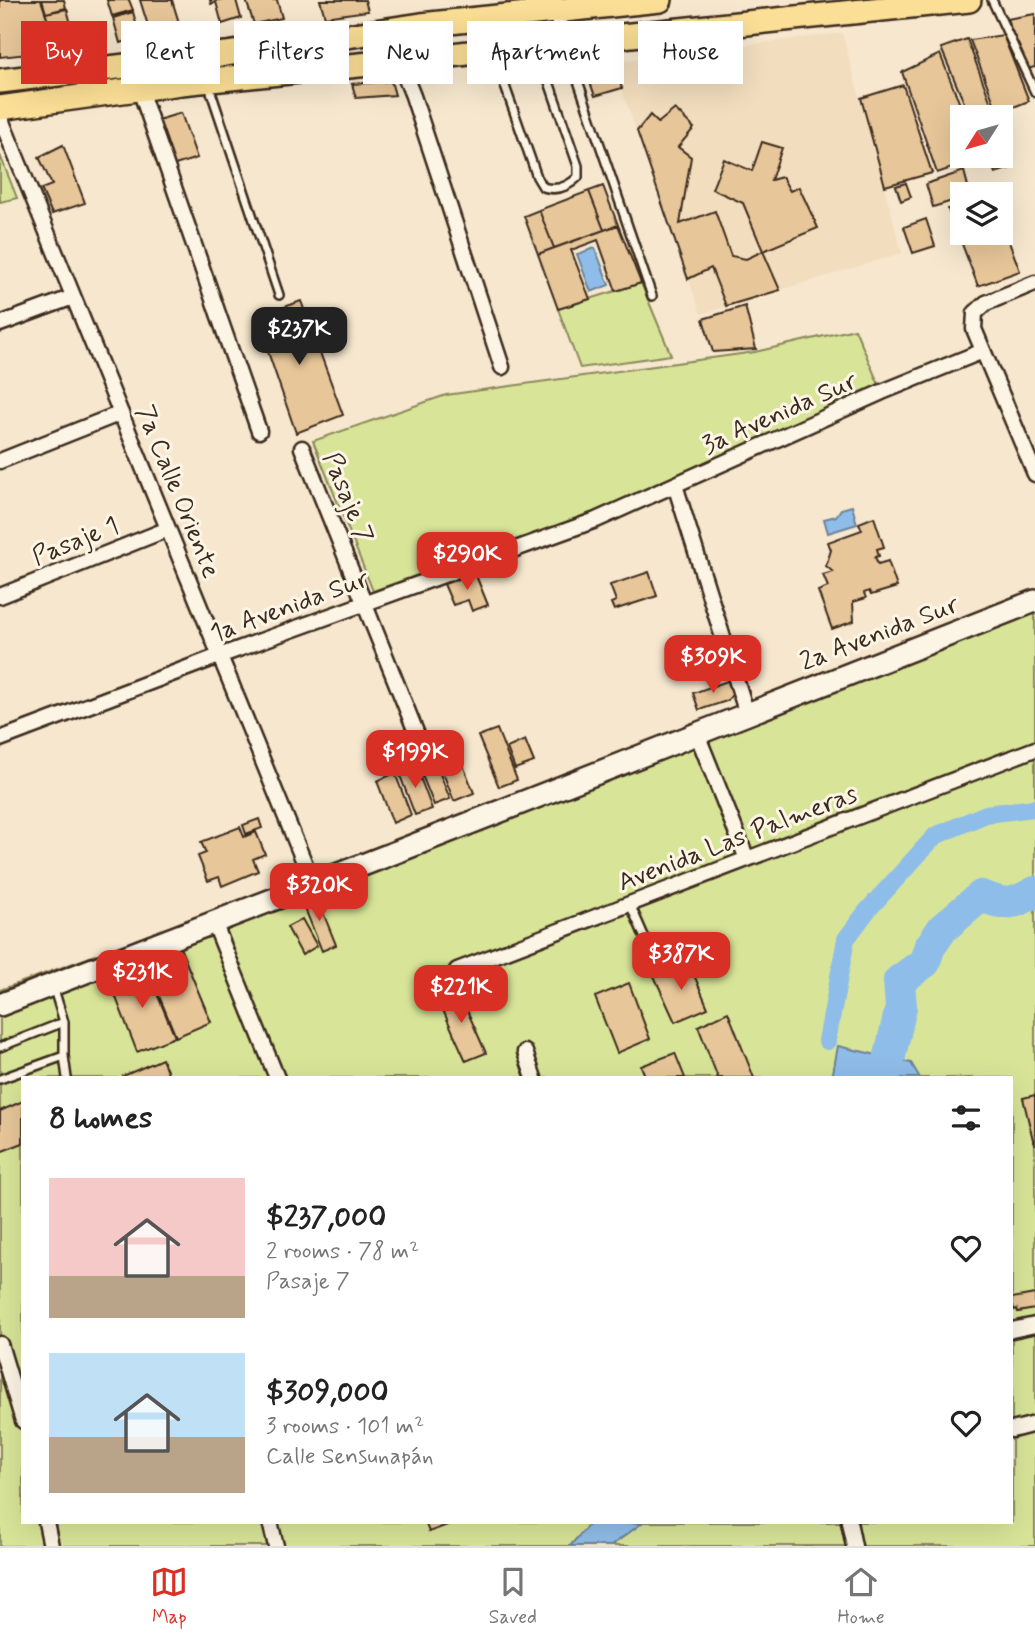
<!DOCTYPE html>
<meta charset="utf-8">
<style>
body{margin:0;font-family:Mynerve,sans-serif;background:#f6f6f6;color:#222;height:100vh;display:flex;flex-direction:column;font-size:26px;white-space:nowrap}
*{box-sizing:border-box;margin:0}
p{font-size:23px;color:#767676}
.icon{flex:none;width:38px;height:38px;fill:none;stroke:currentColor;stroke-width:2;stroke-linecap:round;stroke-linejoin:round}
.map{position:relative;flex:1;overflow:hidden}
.panel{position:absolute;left:21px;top:1076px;width:992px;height:448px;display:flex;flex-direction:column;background:#fff;border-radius:0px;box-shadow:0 7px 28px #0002}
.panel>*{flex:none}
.hud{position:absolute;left:21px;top:21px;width:994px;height:63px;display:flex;gap:14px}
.needle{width:46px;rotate:233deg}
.buttons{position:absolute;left:950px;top:105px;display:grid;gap:14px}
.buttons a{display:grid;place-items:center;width:63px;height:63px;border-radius:0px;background:#fff;box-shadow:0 7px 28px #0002;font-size:35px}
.price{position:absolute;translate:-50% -60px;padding:0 16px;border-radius:14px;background:#d93025;color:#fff;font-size:23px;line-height:46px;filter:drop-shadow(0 2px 4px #0008)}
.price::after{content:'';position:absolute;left:50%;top:42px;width:21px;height:16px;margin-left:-10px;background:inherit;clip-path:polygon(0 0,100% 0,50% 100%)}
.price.on{background:#222;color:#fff}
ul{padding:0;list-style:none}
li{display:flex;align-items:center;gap:21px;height:175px;padding:0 28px}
li span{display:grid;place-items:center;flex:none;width:196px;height:140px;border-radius:0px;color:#555}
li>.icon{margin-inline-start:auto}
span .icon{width:84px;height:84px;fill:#fffc;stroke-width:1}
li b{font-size:30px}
h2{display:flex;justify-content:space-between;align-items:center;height:84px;padding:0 28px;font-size:30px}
.chip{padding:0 24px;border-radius:0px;background:#fff;box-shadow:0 7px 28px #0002;font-size:24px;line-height:63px}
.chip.on{background:#d93025;color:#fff}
.dock{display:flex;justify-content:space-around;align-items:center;height:98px;border-top:2px solid #e0e0e0;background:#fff;font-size:19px;color:#767676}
.dock a{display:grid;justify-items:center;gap:4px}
.dock .on{color:#d93025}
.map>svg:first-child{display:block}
.built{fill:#f2ddbe}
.green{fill:#d8e598;stroke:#8a885b;stroke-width:2;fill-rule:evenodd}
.water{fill:#8fbde9;stroke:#6d8298;stroke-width:2}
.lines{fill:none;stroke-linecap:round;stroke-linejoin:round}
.canal{stroke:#8fbde9;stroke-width:18}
.river{stroke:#8fbde9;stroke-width:32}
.building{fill:#e7c699;stroke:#3b2a1e;stroke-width:2}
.lane-casing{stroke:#3b2a1e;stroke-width:12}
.street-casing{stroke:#3b2a1e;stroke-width:19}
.secondary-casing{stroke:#3b2a1e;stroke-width:26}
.primary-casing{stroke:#3b2a1e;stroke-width:28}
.lane{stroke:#fcf5e5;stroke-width:7}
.street{stroke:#fcf5e5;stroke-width:14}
.secondary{stroke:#fcf5e5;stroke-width:21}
.primary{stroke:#fbdf96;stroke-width:23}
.labels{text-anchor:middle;stroke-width:6;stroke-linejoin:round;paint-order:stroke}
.street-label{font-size:26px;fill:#3b2a1e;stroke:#fcf5e5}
</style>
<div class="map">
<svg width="1035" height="1546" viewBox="0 0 1035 1546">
<rect width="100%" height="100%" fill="#f6e7ce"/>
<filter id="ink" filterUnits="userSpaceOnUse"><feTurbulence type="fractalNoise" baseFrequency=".0143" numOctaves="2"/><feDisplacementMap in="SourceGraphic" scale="14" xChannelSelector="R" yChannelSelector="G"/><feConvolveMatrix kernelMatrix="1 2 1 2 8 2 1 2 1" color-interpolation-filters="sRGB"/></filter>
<g filter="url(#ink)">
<!-- built -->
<path class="built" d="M 842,33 L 902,253 L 701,314 L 612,62 Z"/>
<!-- green -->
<path class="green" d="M 0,155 L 17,198 L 0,202 Z
M 641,283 L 671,355 L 580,368 L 558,309 Z
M 855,329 L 882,392 L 596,520 L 592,513 L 373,591 L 313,441 L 446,395 L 755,352 Z
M 1035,610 L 1035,1546 L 0,1546 L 0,990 ZM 23,1078 L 1012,1078 L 1012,1522 L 23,1522 Z"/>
<!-- water -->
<path class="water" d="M 595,248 L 609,285 L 591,292 L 577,254 Z
M 852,506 L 857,524 L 828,533 L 824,519 L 836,516 L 841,509 Z
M 838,1046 L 911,1063 L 920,1078 L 832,1078 Z
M 590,1523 L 590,1522 L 642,1523 L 611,1546 L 570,1546 Z"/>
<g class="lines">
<!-- canal -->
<path class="canal" d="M 827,1041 L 846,939 L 867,911 L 935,836 L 986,814 L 1035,808"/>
<!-- river -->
<path class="river" d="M 885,1078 L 901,1007 L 899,981 L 925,962 L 929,948 L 943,928 L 981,896 C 1007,906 1012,905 1035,892"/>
</g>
<!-- building -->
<path class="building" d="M 0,0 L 41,0 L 58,51 L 0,57 Z
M 42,0 L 64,0 L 66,8 L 46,13 Z
M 107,0 L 129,0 L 133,10 L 112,16 Z
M 140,0 L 172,0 L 180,26 L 150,32 Z
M 210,0 L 236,0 L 241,18 L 222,24 L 216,2 L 211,4 Z
M 246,0 L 277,0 L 282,18 L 254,24 Z
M 320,0 L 365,0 L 368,11 L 325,17 Z
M 67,9 L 77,47 L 59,50 L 45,13 Z
M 133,12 L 140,38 L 120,43 L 113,18 Z
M 1035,14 L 1035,67 L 1027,69 L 1007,19 Z
M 1003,35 L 1029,101 L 998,113 L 970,40 Z
M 967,39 L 995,114 L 985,117 L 970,117 L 941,48 Z
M 940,54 L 965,117 L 962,117 L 962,156 L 981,156 L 982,158 L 937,173 L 902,72 Z
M 613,65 L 622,88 L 595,96 L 585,68 Z
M 391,81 L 395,95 L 356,98 L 352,84 Z
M 903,85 L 932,173 L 885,186 L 861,98 Z
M 675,109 L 694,128 L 678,147 L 691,157 L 680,224 L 715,211 L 731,256 L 746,259 L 763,251 L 780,290 L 726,306 L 711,268 L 688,279 L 637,131 L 650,115 L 658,123 Z
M 181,113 L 197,158 L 169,167 L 155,121 Z
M 762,142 L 782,148 L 771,180 L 782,177 L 790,191 L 799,187 L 818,228 L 763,251 L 743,203 L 712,189 L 724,159 L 752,171 Z
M 63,145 L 85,203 L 52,214 L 41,189 L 52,185 L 39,157 Z
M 1007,147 L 1014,167 L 995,173 L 988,156 L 1001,156 L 1001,149 Z
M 964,171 L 970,194 L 962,194 L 962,198 L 933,207 L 926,184 Z
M 906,183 L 911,197 L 901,201 L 896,186 Z
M 603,186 L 618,225 L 604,230 L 589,191 Z
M 589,191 L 604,230 L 554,248 L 539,210 Z
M 962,204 L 962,228 L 956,232 L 948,209 Z
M 539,210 L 554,248 L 538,254 L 524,216 Z
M 926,219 L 935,246 L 913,253 L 904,227 Z
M 618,225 L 641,283 L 616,291 L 598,240 L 571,250 L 590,299 L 558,309 L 538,254 Z
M 1004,229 L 1020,271 L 978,286 L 962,244 L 993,233 L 1001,233 L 1001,230 Z
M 301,301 L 343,415 L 296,433 L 256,317 Z
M 745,306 L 756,349 L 713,352 L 703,319 Z
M 874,517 L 884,547 L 877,549 L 879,556 L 875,557 L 878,564 L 888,561 L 897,587 L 871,595 L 869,591 L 864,593 L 866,598 L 853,602 L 854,621 L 832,629 L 818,591 L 828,587 L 823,575 L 833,572 L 826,566 L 831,550 L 828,542 L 862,530 L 859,523 Z
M 649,572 L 657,596 L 614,610 L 611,603 L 616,601 L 610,585 Z
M 475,573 L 488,605 L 472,611 L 468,600 L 453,605 L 444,584 Z
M 730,680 L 732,695 L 727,701 L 699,710 L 693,693 Z
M 497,729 L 517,780 L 499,787 L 478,736 Z
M 525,740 L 534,762 L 515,769 L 507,748 Z
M 458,752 L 474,793 L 454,801 L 438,760 Z
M 434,759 L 450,799 L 434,805 L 418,765 Z
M 415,764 L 432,809 L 415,815 L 398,770 Z
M 395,773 L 411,815 L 393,823 L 377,781 Z
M 259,819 L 262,828 L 246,834 L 243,825 Z
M 240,827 L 244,837 L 256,832 L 265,854 L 253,859 L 258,871 L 222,886 L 219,877 L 208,881 L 198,856 L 206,853 L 201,842 Z
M 316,895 L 336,945 L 322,951 L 302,901 Z
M 302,919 L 317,946 L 302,955 L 287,927 Z
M 181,950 L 211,1022 L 176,1037 L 147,967 Z
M 689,963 L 708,1008 L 675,1022 L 654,976 Z
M 146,967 L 175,1037 L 137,1052 L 110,982 Z
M 629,983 L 650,1039 L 617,1053 L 595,997 Z
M 457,988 L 486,1053 L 466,1061 L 437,997 Z
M 728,1012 L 754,1078 L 718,1078 L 698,1026 Z
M 675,1053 L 685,1078 L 646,1078 L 641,1066 Z
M 162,1059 L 170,1078 L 124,1078 L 123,1076 Z
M 1035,1095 L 1035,1144 L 1034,1144 L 1023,1098 Z
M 23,1101 L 23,1143 L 0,1152 L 0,1111 Z
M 1035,1294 L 1035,1309 L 1018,1312 L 1017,1309 L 1014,1310 L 1013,1305 L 1012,1305 L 1012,1298 Z
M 425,1522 L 455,1522 L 429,1532 Z"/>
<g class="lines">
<!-- lane casing -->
<g class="lane-casing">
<path id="lane" d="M 992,0 L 1035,92
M 566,46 L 652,296
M 494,55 L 537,177 L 543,187 C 556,191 568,187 578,177 L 578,166 L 537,47
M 208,83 L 279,295
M 630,904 L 658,968
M 53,986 L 64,1022 L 64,1056 L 67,1078
M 0,1047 L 64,1022
M 0,1079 L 64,1056"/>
</g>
<!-- street casing -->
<g class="street-casing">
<path id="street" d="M 554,5 L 564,42
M 399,61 L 413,96 L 502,367
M 140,90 L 259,431
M 0,117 L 313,884
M 1035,283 L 986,303 L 975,313 L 974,329 L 1035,474
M 0,324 L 73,297
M 302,448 L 424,752
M 0,461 L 121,413
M 675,485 L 747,714
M 0,596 L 168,529
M 697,734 L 747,859
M 0,739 L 219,656 L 596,520 L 882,392 L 983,351
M 214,922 L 277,1078
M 457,970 L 1035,749
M 525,1052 L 534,1078
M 1012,1330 L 1035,1325
M 0,1344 L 23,1421
M 1012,1430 L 1035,1424
M 46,1522 L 51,1546
M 270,1522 L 276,1546
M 849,1522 L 854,1546"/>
</g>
<!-- secondary casing -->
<g class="secondary-casing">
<path id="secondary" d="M 0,1005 L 404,849 L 1035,601"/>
</g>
<!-- primary casing -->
<g class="primary-casing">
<path id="primary" d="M 0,81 L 226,54 L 421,25 L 660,0
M 0,108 L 181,83 L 399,61 L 564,42 L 969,0"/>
</g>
<!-- lane -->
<use href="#lane" class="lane"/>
<!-- street -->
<use href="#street" class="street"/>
<!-- secondary -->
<use href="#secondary" class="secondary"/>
<!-- primary -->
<use href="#primary" class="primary"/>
</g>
</g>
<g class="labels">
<!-- street labels -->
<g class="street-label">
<text transform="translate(779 412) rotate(-24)" y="9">3a Avenida Sur</text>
<text transform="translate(179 491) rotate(68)" y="9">7a Calle Oriente</text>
<text transform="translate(349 497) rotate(68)" y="9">Pasaje 7</text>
<text transform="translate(75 540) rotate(-22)" y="9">Pasaje 1</text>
<text transform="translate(289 605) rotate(-20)" y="9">1a Avenida Sur</text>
<text transform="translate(879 632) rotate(-21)" y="9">2a Avenida Sur</text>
<text transform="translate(737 837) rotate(-21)" y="9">Avenida Las Palmeras</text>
</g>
</g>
</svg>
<div class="buttons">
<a><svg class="needle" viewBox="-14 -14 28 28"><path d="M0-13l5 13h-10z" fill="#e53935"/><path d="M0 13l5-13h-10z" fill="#767676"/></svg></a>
<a><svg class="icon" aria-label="layers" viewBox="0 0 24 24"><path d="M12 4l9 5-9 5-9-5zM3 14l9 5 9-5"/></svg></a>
</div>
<b class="price on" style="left:299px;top:367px">$237K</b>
<b class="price" style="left:467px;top:592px">$290K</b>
<b class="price" style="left:713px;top:695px">$309K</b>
<b class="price" style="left:415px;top:790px">$199K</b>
<b class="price" style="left:319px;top:923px">$320K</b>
<b class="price" style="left:681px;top:992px">$387K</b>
<b class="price" style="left:142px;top:1010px">$231K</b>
<b class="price" style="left:461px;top:1025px">$221K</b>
<div class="hud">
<a class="chip on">Buy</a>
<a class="chip">Rent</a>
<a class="chip">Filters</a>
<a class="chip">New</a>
<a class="chip">Apartment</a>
<a class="chip">House</a>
</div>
<section class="panel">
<h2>8 homes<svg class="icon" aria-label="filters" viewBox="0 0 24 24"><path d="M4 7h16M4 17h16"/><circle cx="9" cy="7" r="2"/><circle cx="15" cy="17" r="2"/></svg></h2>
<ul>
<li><span style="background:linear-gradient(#f6c9c9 70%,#b9a48a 0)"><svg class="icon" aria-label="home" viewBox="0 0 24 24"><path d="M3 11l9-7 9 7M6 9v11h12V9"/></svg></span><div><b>$237,000</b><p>2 rooms · 78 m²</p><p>Pasaje 7</p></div><svg class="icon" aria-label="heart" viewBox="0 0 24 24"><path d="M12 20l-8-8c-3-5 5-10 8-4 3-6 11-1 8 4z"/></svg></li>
<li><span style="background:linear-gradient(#bfe0f5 60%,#b9a48a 0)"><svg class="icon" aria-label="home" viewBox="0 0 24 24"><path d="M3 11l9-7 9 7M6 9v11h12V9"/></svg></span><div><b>$309,000</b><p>3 rooms · 101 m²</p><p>Calle Sensunapán</p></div><svg class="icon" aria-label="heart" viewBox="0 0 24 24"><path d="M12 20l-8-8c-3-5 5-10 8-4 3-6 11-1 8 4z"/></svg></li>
</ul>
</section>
</div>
<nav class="dock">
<a class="on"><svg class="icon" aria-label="map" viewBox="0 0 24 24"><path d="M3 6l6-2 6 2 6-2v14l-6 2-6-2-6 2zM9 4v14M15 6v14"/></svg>Map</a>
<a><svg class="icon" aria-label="saved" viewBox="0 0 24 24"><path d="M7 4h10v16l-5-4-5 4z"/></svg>Saved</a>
<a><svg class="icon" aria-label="home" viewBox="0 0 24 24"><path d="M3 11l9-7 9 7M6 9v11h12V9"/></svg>Home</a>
</nav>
